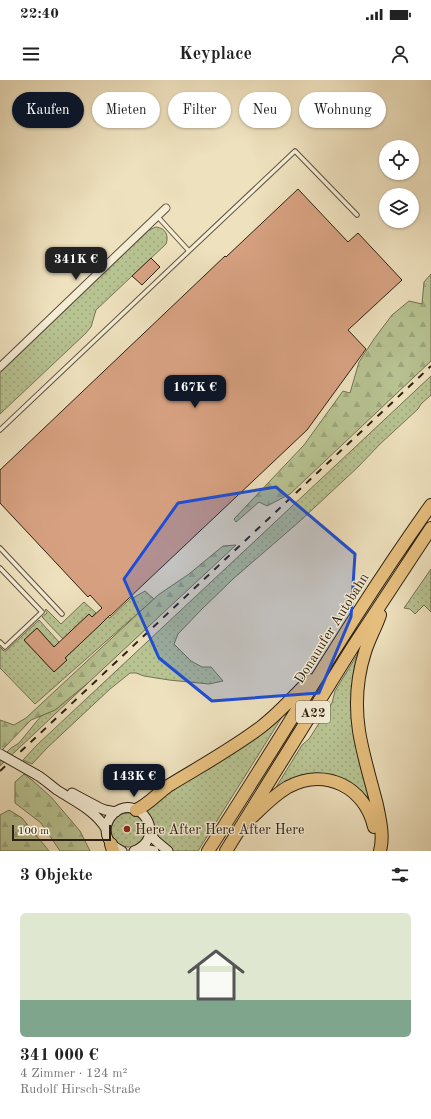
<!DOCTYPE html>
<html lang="de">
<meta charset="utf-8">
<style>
body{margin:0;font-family:"Old Standard TT",serif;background:#f6f6f6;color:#222;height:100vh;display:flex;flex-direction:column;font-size:15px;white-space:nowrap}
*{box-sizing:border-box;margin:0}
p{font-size:13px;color:#767676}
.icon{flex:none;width:22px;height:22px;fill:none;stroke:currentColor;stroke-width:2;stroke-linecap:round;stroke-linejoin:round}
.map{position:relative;height:771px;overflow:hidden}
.panel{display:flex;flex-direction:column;background:#fff;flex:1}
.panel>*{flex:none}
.guide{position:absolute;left:12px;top:12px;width:407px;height:36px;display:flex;gap:8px}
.controls{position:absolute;left:379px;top:60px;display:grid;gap:8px}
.controls a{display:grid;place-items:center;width:40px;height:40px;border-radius:50%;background:#fff;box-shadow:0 1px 3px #0004;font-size:20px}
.scale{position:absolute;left:12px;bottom:10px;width:99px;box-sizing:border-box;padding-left:4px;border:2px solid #2d2112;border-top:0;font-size:11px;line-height:14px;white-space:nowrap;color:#2d2112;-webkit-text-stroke:3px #f4ecd5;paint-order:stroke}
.price{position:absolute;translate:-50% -34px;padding:0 9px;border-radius:8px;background:#111827;color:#fff;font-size:13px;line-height:26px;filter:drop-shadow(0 1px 2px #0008)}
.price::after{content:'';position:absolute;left:50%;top:24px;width:12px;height:9px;margin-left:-6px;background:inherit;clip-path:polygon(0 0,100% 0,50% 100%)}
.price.current{background:#222;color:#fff}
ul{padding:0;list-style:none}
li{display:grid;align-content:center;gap:8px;height:212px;padding:0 20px}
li+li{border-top:1px solid #e0e0e0}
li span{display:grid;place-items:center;height:124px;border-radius:6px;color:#555}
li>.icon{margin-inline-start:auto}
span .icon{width:72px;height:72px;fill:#fffc;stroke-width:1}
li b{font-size:17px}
h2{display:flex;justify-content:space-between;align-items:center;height:48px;padding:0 20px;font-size:17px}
.pill{padding:0 14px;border-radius:18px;background:#fff;box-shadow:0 1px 3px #0004;font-size:14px;line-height:36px}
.pill.current{background:#111827;color:#fff}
.status{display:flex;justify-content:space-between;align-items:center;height:28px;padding:0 20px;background:#fff;direction:ltr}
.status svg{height:11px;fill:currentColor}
header{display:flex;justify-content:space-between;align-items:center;height:52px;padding:0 20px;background:#fff;font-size:18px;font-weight:800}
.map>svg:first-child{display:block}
.grass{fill:url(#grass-dots);stroke:#727252}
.forest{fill:url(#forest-firs);stroke:#727252}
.building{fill:#d7a181;stroke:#2d2112}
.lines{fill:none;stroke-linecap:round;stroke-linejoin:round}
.service-casing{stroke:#5d513d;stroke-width:5.5}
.minor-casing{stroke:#5d513d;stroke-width:9}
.secondary-casing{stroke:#2d2112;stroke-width:11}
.motorway-casing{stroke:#2d2112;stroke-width:14}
.service{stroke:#f4ecd5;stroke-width:3.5}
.minor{stroke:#f4ecd5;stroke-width:7}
.secondary{stroke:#f4ecd5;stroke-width:9}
.motorway{stroke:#e7c07f;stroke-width:12}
.rail{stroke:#2d2112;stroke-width:2;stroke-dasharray:7 7;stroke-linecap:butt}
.secondary-bridge-casing{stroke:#2d2112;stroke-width:11;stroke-linecap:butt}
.secondary-bridge{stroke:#f4ecd5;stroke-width:9}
.marked{fill:#1d4ed8;fill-opacity:0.2;stroke:#1d4ed8;stroke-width:3;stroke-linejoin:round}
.poi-dot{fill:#8f2418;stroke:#f4ecd5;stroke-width:1.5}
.labels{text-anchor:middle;stroke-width:3;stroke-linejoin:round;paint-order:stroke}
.shield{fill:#f4ecd5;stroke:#695e4c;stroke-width:1}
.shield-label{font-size:13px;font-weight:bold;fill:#2d2112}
.street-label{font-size:14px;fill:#2d2112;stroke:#f4ecd5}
.poi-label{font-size:14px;fill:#2d2112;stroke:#f4ecd5;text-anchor:start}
</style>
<div class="status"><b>22:40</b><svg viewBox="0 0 49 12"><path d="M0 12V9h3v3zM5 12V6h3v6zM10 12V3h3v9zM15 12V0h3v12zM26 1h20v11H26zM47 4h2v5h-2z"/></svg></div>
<header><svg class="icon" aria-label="menu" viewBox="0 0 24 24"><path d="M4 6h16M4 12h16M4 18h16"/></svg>Keyplace<svg class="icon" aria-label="person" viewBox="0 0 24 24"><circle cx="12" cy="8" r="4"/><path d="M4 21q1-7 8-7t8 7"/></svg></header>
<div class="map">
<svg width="431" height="771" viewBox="0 0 431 771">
<defs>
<pattern id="grass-dots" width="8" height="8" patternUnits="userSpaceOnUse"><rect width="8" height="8" fill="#b8c392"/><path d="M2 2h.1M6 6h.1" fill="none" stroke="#9ea77d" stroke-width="1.8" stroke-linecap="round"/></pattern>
<pattern id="forest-firs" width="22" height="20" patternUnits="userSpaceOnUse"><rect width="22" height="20" fill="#b8c392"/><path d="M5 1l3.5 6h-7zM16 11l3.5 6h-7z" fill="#9ea77d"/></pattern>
</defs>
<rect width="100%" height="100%" fill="#eee1be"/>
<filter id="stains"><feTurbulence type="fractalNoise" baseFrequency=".005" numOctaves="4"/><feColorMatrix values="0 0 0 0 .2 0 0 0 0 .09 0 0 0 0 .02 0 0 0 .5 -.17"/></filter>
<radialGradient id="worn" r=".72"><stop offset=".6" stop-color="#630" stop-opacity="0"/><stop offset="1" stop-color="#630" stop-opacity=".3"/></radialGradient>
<!-- grass -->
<path class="grass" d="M 156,147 C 166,148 169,156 166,164 L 96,230 L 91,247 L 86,253 L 0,334 L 0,293 L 149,150 Z
M 431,296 L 431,315 L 421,324 L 418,329 L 380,364 L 358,387 L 300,441 L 233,499 L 202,529 L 178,554 L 174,564 L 191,581 L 202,587 L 211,587 L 223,601 L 209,604 L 169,600 L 144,596 L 136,593 L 130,593 L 110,609 L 47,668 L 32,684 L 23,680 L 37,665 Z
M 431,489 L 431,532 L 424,525 L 415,534 L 410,529 L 404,528 Z
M 145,511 L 154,519 L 35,624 L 0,588 L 0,567 L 4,571 L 6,571 L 39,540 L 59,562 L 54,567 L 37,548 L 24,560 L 54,592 L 67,580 L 65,578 L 108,537 L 110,538 L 131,518 L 131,519 Z
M 84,522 L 96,533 L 92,537 L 89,534 L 63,559 L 42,537 L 47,533 L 45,530 L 46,529 L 61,544 Z
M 362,567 L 356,597 L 373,726 L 339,700 L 275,709 L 302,665 L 309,659 L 332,623 L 335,611 Z
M 89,602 L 0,686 L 0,679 L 11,668 L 19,663 L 41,636 L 55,630 Z
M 279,635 L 282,637 L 198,771 L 172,771 L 155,756 L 144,730 L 149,725 Z
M111 750a17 17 0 1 1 34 0a17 17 0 1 1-34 0Z"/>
<!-- forest -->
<path class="forest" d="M 431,194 L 431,281 L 290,414 L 267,426 L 259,422 L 236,442 L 234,439 L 304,365 L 343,311 L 350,313 L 359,282 L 374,259 L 392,235 L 409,221 L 422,224 L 424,202 Z
M 236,465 L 89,602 L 55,630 L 31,640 L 2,670 L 0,669 L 0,640 L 14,645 L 26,638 L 158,515 L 189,494 L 223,466 Z
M 24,694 L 32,700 L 51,717 L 80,751 L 90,771 L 60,771 L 41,743 L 15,723 L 15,702 Z
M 9,730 L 22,738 L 49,771 L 0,771 L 0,735 Z"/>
<!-- building -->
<path class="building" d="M 298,109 L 348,162 L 358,153 L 402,200 L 348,250 L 366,269 L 307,350 L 110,536 L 110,535 L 100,545 L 65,578 L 67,580 L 54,592 L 24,560 L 37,548 L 54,567 L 89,534 L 92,537 L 102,528 L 90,515 L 88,517 L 0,423 L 0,390 L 225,176 L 226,177 Z
M 151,178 L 160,187 L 142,205 L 132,196 Z"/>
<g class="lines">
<!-- service casing -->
<g class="service-casing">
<path id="service" d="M 157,136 L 189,171 L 295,71 L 357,135
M 0,350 L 189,171
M 0,468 L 62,534
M 0,488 L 42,532 L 5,567 L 0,562"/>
</g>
<!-- minor casing -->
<g class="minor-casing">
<path id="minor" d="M 0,287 L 166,128"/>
</g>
<!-- secondary casing -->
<g class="secondary-casing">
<path id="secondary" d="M 37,695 C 44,699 50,705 57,710 C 74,721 96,731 106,749
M 72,713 L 100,728 L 105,730 L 116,732
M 150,754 L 156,761 L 168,771
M 140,768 L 154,771
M 122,771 C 113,767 106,760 106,750 C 106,743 109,738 114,733 C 139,712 169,757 134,771"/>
</g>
<!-- motorway casing -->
<g class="motorway-casing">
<path id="motorway" d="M 136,730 C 148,725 158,713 168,706 C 199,687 232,669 261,647 C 279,633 294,616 310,600
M 250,739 C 262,728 274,715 288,707 C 325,687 365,707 374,747
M 111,764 L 113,771
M 208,771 C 283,656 351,537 431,425
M 226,771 L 354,565 L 431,448
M 380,771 C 384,756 380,740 377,725 C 371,701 363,676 359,651 C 355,624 357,597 365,572 C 369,559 376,547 380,535"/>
</g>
<!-- service -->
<use href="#service" class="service"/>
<!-- minor -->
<use href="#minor" class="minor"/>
<!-- secondary -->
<use href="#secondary" class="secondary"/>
<!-- motorway -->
<use href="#motorway" class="motorway"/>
<!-- rail -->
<path class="rail" d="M 0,691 L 431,286"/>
<!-- secondary-bridge casing -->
<g class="secondary-bridge-casing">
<path id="secondary-bridge" d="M 0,674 L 37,695"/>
</g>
<!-- secondary-bridge -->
<use href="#secondary-bridge" class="secondary-bridge"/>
</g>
<!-- marked area -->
<path class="marked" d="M 276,407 L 355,474 L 351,537 L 319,613 L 212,621 L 159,578 L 124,499 L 178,423 Z"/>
<!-- markers -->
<circle class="poi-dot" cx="127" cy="749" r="4"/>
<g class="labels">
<!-- shield labels -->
<rect class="shield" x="296" y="621" width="34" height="22" rx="3"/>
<g class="shield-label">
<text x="313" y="637">A22</text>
</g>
<!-- street labels -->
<g class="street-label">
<text transform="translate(331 548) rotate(-58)" y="5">Donauufer Autobahn</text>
</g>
<!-- poi labels -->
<g class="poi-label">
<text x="135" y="754">Here After Here After Here</text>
</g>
</g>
<rect width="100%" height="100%" filter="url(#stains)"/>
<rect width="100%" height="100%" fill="url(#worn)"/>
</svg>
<div class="controls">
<a><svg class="icon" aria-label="locate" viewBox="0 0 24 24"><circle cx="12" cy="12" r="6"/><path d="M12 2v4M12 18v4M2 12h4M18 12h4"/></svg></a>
<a><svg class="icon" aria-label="layers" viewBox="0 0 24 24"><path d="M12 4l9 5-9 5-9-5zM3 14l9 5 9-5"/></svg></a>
</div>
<div class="scale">100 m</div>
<b class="price current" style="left:76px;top:201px">341K €</b>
<b class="price" style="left:195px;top:329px">167K €</b>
<b class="price" style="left:134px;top:718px">143K €</b>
<div class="guide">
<a class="pill current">Kaufen</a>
<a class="pill">Mieten</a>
<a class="pill">Filter</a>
<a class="pill">Neu</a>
<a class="pill">Wohnung</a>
</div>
</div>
<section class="panel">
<h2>3 Objekte<svg class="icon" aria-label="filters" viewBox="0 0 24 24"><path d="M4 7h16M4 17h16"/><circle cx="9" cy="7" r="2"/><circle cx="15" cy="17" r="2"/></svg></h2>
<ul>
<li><span style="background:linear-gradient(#dfe7d0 70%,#7fa58c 0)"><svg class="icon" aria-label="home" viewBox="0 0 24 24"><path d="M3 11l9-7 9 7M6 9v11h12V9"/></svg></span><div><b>341 000 €</b><p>4 Zimmer · 124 m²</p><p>Rudolf Hirsch-Straße</p></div></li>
</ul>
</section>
